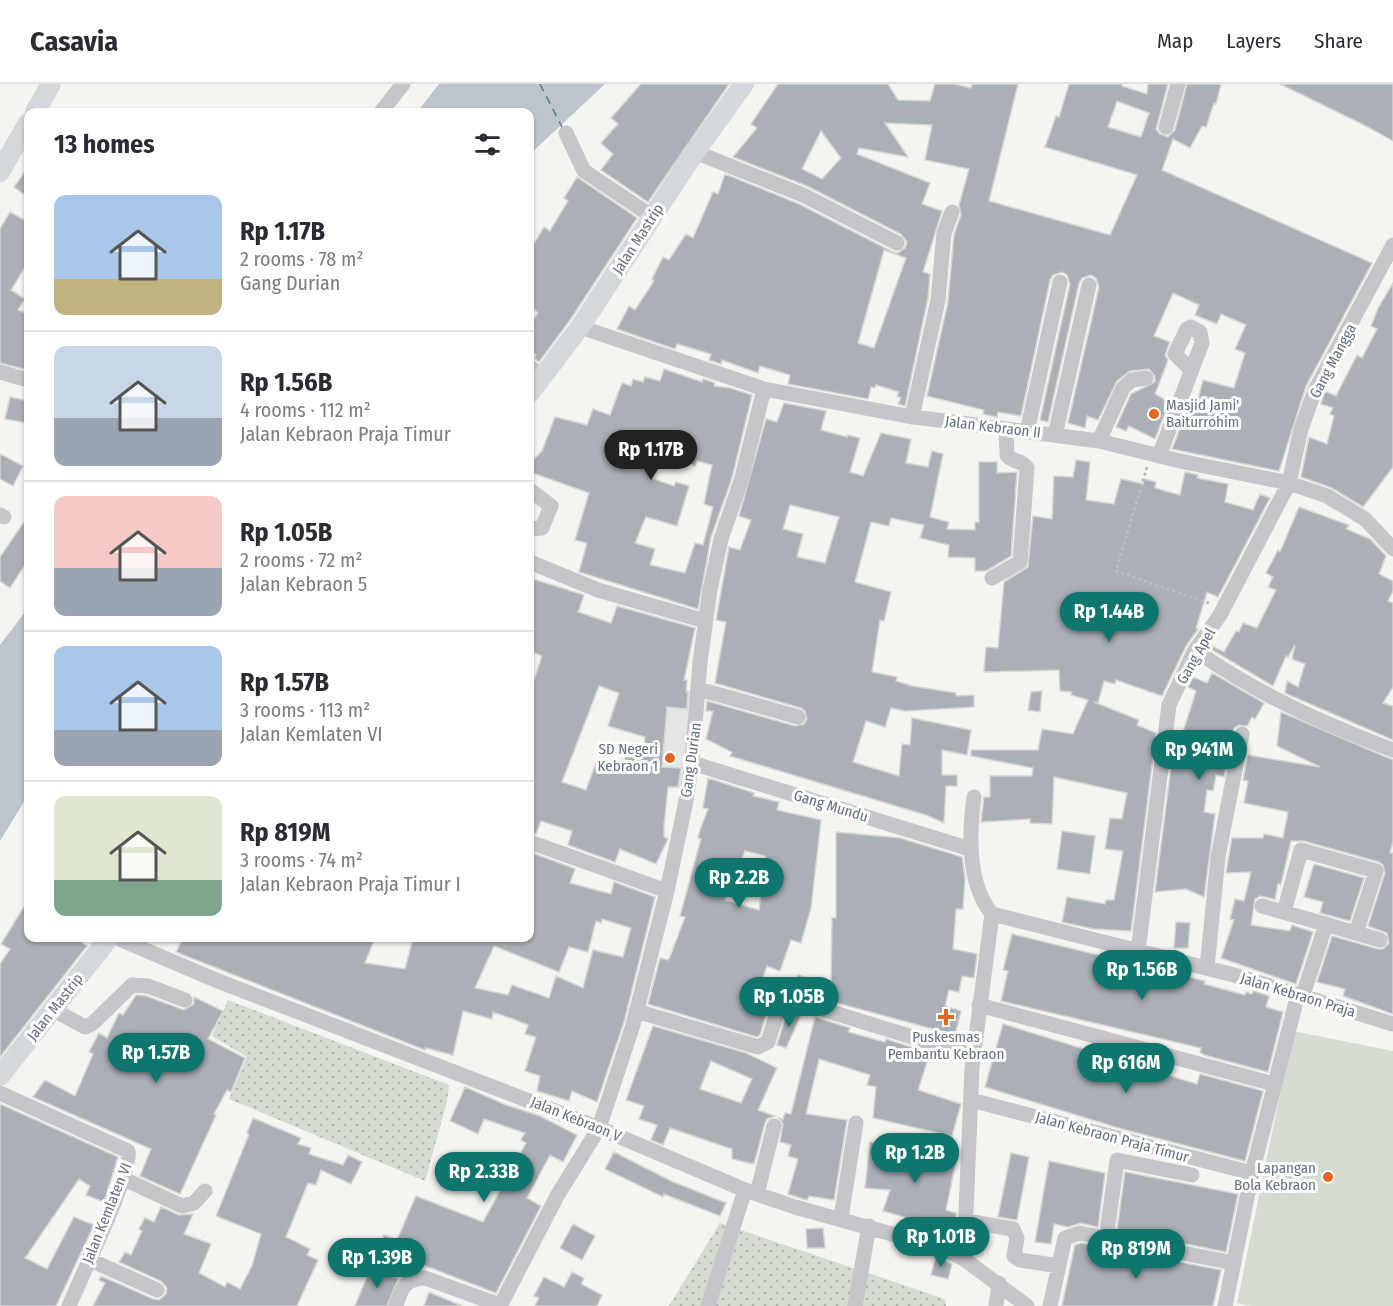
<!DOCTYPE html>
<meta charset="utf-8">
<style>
body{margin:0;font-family:"Fira Sans Condensed",sans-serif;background:#f2f2f3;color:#2b2b33;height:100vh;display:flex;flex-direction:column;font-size:22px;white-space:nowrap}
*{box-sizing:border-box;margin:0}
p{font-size:20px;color:#7c7c81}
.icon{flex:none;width:33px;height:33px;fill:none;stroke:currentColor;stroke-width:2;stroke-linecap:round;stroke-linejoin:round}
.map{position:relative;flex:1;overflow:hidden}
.sheet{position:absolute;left:24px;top:24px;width:510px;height:834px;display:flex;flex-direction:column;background:#fff;border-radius:12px;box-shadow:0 2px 4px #0004}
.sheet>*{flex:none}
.price{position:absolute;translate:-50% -51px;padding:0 14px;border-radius:21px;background:#0f766e;color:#fff;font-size:20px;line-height:39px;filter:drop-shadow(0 2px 3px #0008)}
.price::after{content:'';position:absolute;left:50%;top:36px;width:18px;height:14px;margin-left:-9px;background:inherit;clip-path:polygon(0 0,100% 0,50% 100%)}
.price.on{background:#222;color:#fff}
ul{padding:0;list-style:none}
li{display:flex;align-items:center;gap:18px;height:150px;padding:0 30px}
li+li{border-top:2px solid #e1e1e2}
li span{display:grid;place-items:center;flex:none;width:168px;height:120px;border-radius:12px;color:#555}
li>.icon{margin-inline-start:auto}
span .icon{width:72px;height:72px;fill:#fffc;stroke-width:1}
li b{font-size:26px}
h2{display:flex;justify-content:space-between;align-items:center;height:72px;padding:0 30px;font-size:26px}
header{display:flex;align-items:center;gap:36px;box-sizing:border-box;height:84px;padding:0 30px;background:#fff;border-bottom:2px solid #e1e1e2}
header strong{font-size:28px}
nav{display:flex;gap:33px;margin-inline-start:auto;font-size:21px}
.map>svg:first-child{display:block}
.built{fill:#e4e6e3}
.grass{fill:url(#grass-dots)}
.park{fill:#d4dbd1}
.water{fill:#bcc5cc}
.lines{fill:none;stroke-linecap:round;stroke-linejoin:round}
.ferry{stroke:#637985;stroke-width:1.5;stroke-dasharray:8 6;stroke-linecap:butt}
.building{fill:#aab0b6;stroke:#d5d5d3;stroke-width:1.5;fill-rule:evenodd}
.path{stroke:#bbbdbf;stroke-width:3;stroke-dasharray:3 3;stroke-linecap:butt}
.minor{stroke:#c4c6ca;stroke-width:15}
.major{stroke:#d4d7dc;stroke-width:20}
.poi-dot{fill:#e46520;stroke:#fff;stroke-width:2}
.labels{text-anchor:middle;stroke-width:6;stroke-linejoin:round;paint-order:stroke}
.street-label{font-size:15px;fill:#637081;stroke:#fff}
.poi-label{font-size:15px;fill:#637081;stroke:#fff;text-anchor:end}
</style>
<header>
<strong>Casavia</strong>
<nav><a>Map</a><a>Layers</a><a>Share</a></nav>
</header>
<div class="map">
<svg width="1393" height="1222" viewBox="0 0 1393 1222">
<defs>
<pattern id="grass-dots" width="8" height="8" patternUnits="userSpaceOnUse" patternTransform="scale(1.5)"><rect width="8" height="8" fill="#d4dbd1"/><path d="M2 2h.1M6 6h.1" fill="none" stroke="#b0b6af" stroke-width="1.8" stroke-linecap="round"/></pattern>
</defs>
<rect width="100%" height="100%" fill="#f4f4f0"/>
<!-- built -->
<path class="built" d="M 648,602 L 702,607 L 693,706 L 641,701 Z"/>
<!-- grass -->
<path class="grass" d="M 228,916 L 449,1001 L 447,1018 L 425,1097 L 229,1015 L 247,973 L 212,952 Z
M 720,1139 L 945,1215 L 946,1222 L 669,1222 Z"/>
<!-- park -->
<path class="park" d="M 1293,947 L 1393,967 L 1393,1222 L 1251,1222 L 1237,1219 Z"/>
<!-- water -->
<path class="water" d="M 439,0 L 605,0 L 530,70 L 530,28 L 417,28 Z
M 28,524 L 28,711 L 0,757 L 0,561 Z"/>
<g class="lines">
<!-- ferry -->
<path class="ferry" d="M 540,0 L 562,43"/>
</g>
<!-- building -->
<path class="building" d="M 641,0 L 729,0 L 648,118 L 601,86 L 613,70 L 601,59 L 618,40 L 611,34 Z
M 778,0 L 888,0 L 898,16 L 930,17 L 935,0 L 955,0 L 971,4 L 972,0 L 1018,0 L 989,117 L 1110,151 L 1137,91 L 1045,63 L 1056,32 L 1059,33 L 1069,0 L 1122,0 L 1122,2 L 1147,10 L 1148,0 L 1168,0 L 1156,45 L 1160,50 L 1168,53 L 1175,46 L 1187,0 L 1221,0 L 1216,20 L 1214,19 L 1206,43 L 1202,42 L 1190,64 L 1173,55 L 1162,86 L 1372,179 L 1306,302 L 1279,387 L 1172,365 L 1187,327 L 1192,330 L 1197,319 L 1203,296 L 1234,304 L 1245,269 L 1235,265 L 1246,241 L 1221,230 L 1217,240 L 1195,231 L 1199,221 L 1173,209 L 1154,252 L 1170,258 L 1165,271 L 1168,276 L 1155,310 L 1169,318 L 1155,355 L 1129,342 L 1126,347 L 1116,343 L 1131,310 L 1155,298 L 1155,292 L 1149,285 L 1130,287 L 1117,297 L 1098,336 L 1087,332 L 1085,344 L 1068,339 L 1099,203 L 1096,194 L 1091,191 L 1082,194 L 1079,199 L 1048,338 L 1040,336 L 1070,200 L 1067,191 L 1062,188 L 1053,191 L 1050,196 L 1021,332 L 998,328 L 997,333 L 983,330 L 984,326 L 927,312 L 948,218 L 954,151 L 961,131 L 959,121 L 969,85 L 925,76 L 932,41 L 885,39 L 908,73 L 859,64 L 857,70 L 930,99 L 922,120 L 942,127 L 923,188 L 930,190 L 928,214 L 905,322 L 898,320 L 901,314 L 897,312 L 899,308 L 876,301 L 875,304 L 871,303 L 868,315 L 788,300 L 790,291 L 760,282 L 758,289 L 722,276 L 721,280 L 709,276 L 711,270 L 677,260 L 675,265 L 617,245 L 629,222 L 635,226 L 654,197 L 652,195 L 663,173 L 669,176 L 686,150 L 693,154 L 713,108 L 718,110 L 725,90 L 799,120 L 893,168 L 898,169 L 905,164 L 907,158 L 901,150 L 807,102 L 733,73 L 757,44 L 751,40 ZM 1117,17 L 1149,29 L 1141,53 L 1108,43 ZM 821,47 L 841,74 L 822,95 L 802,85 ZM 884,166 L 906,174 L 874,264 L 858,259 Z
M 1280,0 L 1393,0 L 1393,57 L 1366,42 Z
M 28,83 L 28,113 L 14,103 Z
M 577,93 L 637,134 L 570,236 L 539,278 L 534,274 L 536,271 L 530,265 L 530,240 L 538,229 L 530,221 L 530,166 L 544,143 L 550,147 L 568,117 L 564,114 Z
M 10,128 L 28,138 L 28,178 L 11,206 L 25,215 L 18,226 L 28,230 L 28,286 L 0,279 L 0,145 Z
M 1393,199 L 1393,383 L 1363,423 L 1332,404 L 1301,393 L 1309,353 L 1327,360 L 1334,332 L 1330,330 L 1333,324 L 1321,320 L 1324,310 L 1325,307 L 1336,312 L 1357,271 L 1362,274 L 1377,245 L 1371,242 L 1378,224 Z
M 664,285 L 702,298 L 703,295 L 715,299 L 714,302 L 730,304 L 752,311 L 732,394 L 711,453 L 698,525 L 579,488 L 587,459 L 575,456 L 589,409 L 530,388 L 530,379 L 542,367 L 555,333 L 587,341 L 593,325 L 610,331 L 622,299 L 631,302 L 633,295 L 643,298 L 645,293 L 660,297 ZM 659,369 L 695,382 L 697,377 L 712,381 L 704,420 L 713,423 L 703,461 L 695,459 L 685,489 L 650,481 L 655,465 L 635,459 L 646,433 L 677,442 L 689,402 L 676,398 L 674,402 L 651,394 Z
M 10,313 L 28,317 L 28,339 L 5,335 Z
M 784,319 L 826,327 L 821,346 L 847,353 L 847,351 L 860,354 L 850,388 L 863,392 L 881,349 L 911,355 L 906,379 L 928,383 L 932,367 L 943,370 L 930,433 L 949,438 L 947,445 L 975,446 L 975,438 L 979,438 L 979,378 L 997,378 L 997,389 L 1017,388 L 1011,472 L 986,487 L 975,487 L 975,474 L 948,473 L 949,461 L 920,454 L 924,441 L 891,434 L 889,442 L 871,438 L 855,498 L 891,508 L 884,537 L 880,536 L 872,588 L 897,593 L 896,597 L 912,602 L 956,609 L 956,612 L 974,611 L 974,623 L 905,627 L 891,624 L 885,643 L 866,637 L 853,678 L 899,692 L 902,660 L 910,661 L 912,634 L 971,646 L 967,671 L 942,666 L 942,691 L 957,691 L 957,702 L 946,702 L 944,739 L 926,731 L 730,672 L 732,668 L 706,655 L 713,627 L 706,627 L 707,617 L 795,642 L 804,640 L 807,635 L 805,627 L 801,624 L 715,599 L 726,538 L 716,536 L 729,463 L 740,466 L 751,436 L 739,432 L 766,335 L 777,338 ZM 790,421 L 839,433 L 825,479 L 797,473 L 803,450 L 783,445 Z
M 0,370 L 23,382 L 13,402 L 0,395 Z
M 1076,376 L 1090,378 L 1086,416 L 1114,420 L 1121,395 L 1143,400 L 1144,395 L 1156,398 L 1155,404 L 1180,411 L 1185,388 L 1198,391 L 1197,394 L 1228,400 L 1225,418 L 1253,426 L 1260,410 L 1270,414 L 1218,513 L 1207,508 L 1196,544 L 1198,545 L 1186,562 L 1162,612 L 1116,596 L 1115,600 L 1104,597 L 1098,619 L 1094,618 L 1139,636 L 1137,641 L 1156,649 L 1131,847 L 1094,845 L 1062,838 L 1067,813 L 1105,820 L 1106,816 L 1114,816 L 1123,767 L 1105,765 L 1110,734 L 1122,735 L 1127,709 L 1054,693 L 1052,740 L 1030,739 L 1030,735 L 981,738 L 984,713 L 990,713 L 990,692 L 1032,692 L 1033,684 L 971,672 L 971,666 L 1038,666 L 1042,645 L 1073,650 L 1088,616 L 1071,611 L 1072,608 L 1060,607 L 1059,586 L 984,588 L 986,563 L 998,564 L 1004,498 L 1028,483 L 1033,432 L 1052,435 L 1054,392 L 1073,393 Z
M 1299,423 L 1349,441 L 1346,445 L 1370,455 L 1386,472 L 1379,490 L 1393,497 L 1393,507 L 1388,517 L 1393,519 L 1393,603 L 1383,619 L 1393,622 L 1393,656 L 1285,609 L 1287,597 L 1298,603 L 1305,580 L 1292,575 L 1295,561 L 1288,573 L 1286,572 L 1273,602 L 1209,564 L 1210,561 L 1224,568 L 1236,547 L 1239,548 L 1243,539 L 1257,544 L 1276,506 L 1268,503 L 1273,493 L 1266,489 L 1278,466 L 1280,468 Z
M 28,432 L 28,476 L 10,504 L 0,497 L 0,473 Z
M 530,494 L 584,511 L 578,528 L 611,539 L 617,522 L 695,544 L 684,596 L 687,596 L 686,608 L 688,608 L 687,625 L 667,623 L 662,683 L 681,684 L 678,703 L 668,703 L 664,741 L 664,753 L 668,755 L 656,780 L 620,765 L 615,778 L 568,761 L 572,747 L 541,737 L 536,750 L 530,748 L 530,608 L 542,572 L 530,567 ZM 599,602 L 619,609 L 608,642 L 645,653 L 643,674 L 625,673 L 624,688 L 596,679 L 586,706 L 562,698 Z
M 1212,589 L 1264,619 L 1255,635 L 1252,633 L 1247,642 L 1239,641 L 1234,644 L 1224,693 L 1216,691 L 1213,707 L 1207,706 L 1204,728 L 1215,730 L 1204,813 L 1186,805 L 1155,808 L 1175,653 L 1181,654 L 1192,620 L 1196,607 L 1188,603 L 1193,593 L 1207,599 Z
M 1042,607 L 1040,628 L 1028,626 L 1031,608 Z
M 1281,628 L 1393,676 L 1393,758 L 1390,769 L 1393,769 L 1393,930 L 1343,912 L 1345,905 L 1317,898 L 1332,852 L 1378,865 L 1383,865 L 1389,859 L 1387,849 L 1368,842 L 1385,789 L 1383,781 L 1379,778 L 1304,757 L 1291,757 L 1281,800 L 1278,800 L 1275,815 L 1260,812 L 1255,815 L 1251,841 L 1290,847 L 1292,841 L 1313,848 L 1296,900 L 1221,874 L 1234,836 L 1230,835 L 1235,815 L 1244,817 L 1251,788 L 1226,789 L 1232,754 L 1263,754 L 1264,750 L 1283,754 L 1288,728 L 1244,719 L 1248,697 L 1243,696 L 1248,671 L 1320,683 L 1277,662 Z
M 708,694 L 754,709 L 753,712 L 779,718 L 777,726 L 821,736 L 811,824 L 801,859 L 791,856 L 780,887 L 767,882 L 754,919 L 768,924 L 760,951 L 757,953 L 648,920 L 660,874 L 668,876 L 670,873 L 685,833 L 680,832 L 701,755 L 698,754 L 700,746 L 708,725 L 703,724 ZM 745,767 L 766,772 L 759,826 L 725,816 Z
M 1062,747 L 1095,752 L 1090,790 L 1057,785 Z
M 836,748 L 900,754 L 962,773 L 965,794 L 963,825 L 956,825 L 953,865 L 977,870 L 974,894 L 962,892 L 959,908 L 949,906 L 945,922 L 961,927 L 955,951 L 819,914 L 823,899 L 831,901 L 832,834 L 836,834 Z
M 530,768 L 575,785 L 570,799 L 611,810 L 614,798 L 655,813 L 624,938 L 597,1018 L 572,1007 L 569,1017 L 537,1007 L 540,992 L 525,987 L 536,953 L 525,950 L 528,941 L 513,935 L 493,928 L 492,935 L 463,927 L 453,971 L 426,964 L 425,966 L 176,868 L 183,854 L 375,854 L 365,879 L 405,885 L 413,854 L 530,854 ZM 602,835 L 631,844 L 623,873 L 593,866 L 583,904 L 556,892 L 549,914 L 512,901 L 508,911 L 475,904 L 494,862 L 559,888 L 569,863 L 588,868 L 596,837 L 601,839 Z
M 1314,780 L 1364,794 L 1350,837 L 1320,829 L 1323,818 L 1304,813 Z
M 28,816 L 28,854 L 75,854 L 87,862 L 0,973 L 0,880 L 10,865 L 1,860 Z
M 1176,838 L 1190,839 L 1188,864 L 1174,864 Z
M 1012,850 L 1205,897 L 1204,900 L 1245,911 L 1246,908 L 1252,910 L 1253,907 L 1269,912 L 1266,923 L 1283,928 L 1268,988 L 1204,971 L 1200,968 L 1201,964 L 1001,917 L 1008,887 L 1003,886 Z
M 798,891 L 817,897 L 811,912 L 793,906 Z
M 136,911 L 146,912 L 184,926 L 194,920 L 194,913 L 223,927 L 208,955 L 245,974 L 231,1008 L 227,1006 L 214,1030 L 216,1031 L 180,1110 L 140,1092 L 151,1065 L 33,1013 L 45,996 L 75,1012 L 93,970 L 89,968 L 99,949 L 107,954 L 119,929 L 123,931 Z
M 788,925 L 802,929 L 786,964 L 777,961 Z
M 815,933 L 850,944 L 848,948 L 885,958 L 886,955 L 930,969 L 918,1006 L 961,1020 L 952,1052 L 873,1034 L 876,1003 L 867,1001 L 870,991 L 819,975 L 806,1030 L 847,1036 L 834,1116 L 809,1112 L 807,1116 L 788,1110 L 798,1075 L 788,1072 L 791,1061 L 780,1058 L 783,1040 L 779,1034 L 783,1036 L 785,1029 L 791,1030 Z
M 1003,940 L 1197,1000 L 1200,990 L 1263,1007 L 1245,1077 L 1122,1045 L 985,1003 Z
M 653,942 L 746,969 L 777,984 L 758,1026 L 775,1032 L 767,1035 L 765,1039 L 754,1080 L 732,1075 L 732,1065 L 670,1044 L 663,1061 L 651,1056 L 657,1041 L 639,1035 L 644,1022 L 626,1016 ZM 711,977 L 752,995 L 741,1019 L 700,1005 Z
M 465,1003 L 506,1021 L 540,1032 L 577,1051 L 563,1078 L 550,1071 L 527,1114 L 541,1122 L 496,1209 L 379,1164 L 384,1151 L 397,1156 L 416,1112 L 483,1138 L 526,1059 L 521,1056 L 525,1049 L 484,1035 L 478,1050 L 450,1037 Z
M 0,1020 L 118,1073 L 104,1118 L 86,1111 L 90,1102 L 79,1095 L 25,1174 L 47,1185 L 74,1133 L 94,1141 L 56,1222 L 0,1222 Z
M 253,1034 L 301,1054 L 298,1060 L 311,1064 L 309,1070 L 343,1081 L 348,1071 L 362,1078 L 351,1100 L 321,1086 L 316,1101 L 308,1099 L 286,1153 L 310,1165 L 307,1171 L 318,1176 L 297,1222 L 93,1222 L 105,1199 L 99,1196 L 101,1192 L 153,1215 L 159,1216 L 166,1210 L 167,1204 L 161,1197 L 119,1178 L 125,1168 L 131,1171 L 142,1147 L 139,1145 L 145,1134 L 154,1138 L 161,1123 L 179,1131 L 193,1130 L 184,1150 L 211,1160 L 199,1189 L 225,1203 L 227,1198 L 240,1205 L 252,1182 L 261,1150 L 216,1132 L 249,1050 L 247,1049 Z
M 870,1058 L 958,1067 L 946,1126 L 956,1129 L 955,1160 L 942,1154 L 943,1149 L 902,1139 L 904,1133 L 883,1127 L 890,1106 L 865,1104 Z
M 614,1068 L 671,1097 L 726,1119 L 720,1132 L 664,1110 L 663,1113 L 605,1085 Z
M 1011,1069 L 1029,1073 L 1017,1136 L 998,1133 Z
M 1049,1077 L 1105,1089 L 1098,1143 L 1081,1139 L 1068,1143 L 1054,1140 L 1051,1160 L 1035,1158 Z
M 1125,1088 L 1238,1110 L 1226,1168 L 1117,1146 Z
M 573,1140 L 595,1152 L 582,1176 L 560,1164 Z
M 823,1144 L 825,1164 L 807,1164 L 806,1145 Z
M 1081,1159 L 1221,1186 L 1213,1222 L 1062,1222 L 1075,1161 Z
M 936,1172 L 952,1180 L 948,1195 L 931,1191 Z
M 371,1183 L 398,1195 L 387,1222 L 355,1222 Z
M 572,1188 L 584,1194 L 581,1200 L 602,1211 L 597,1222 L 535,1222 L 539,1214 L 534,1212 L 544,1193 L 564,1203 Z
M 429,1208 L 462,1222 L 424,1222 Z"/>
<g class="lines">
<!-- path -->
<path class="path" d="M 1147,383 L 1116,487 L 1209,519"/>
<!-- minor -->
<path class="minor" d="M 381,28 L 403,0
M 1166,43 L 1178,0
M 566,49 L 584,87 L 653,133
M 695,68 L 803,111 L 897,159
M 580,243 L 764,305 L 907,332 L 1099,357 L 1180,377 L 1289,399 L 1327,412 L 1365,435 L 1393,465
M 530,283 L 542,293
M 0,288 L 28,296
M 912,333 L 938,216 L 944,149 L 952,128
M 1027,348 L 1060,198
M 1055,351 L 1089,201
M 1099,357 L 1123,304 L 1132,296 L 1146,294
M 1159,372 L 1202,259 L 1200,248 L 1191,243 L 1187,245 L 1175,270 L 1191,286
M 530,406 L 551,422 L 542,444 L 530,445
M 0,431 L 4,433
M 530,478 L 598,506 L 705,537
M 992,494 L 1020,478 L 1027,384 C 1022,375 1012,379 1007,371 L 1006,345
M 1195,566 C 1257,610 1322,639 1393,666
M 699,605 L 798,633
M 692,679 L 970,765
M 974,713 C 969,750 967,800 992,830
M 530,758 L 667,807
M 1262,822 L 1380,856
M 1284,828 L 1301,766 L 1376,787 L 1356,849
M 992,830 L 1234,891 L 1393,940
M 117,854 L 218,897 L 599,1044 L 745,1106 L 795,1123 L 942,1164 L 964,1175 L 1027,1222
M 1138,867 L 1169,621 L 1195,566 L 1220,531 L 1289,399 L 1301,345 L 1315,306 L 1393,161
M 1207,884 L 1218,773 L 1242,650
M 1303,911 L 1326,840
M 979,921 L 1274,1000
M 52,925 L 85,943 L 92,940 L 132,901 L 148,902 L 185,916
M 636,927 L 758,963 L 768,958 L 781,916 L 789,915 L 974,972
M 0,1009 L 128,1067 C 134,1085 79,1197 69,1222
M 971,1016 L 1252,1089
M 124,1095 L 182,1122 L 194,1119 L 205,1107
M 757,1110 L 774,1042
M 841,1134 L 856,1039
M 966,1137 L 1013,1145 L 1017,1154 L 1014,1172 L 1020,1176 L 1059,1182
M 1106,1155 L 1117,1076 L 1192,1091
M 88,1175 L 157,1206
M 964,1175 L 972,984 L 992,830
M 396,1222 C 401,1204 405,1195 425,1194 L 500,1221
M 500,1222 L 557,1112 L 599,1044 L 633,941 L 667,807 L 685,722 L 692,679 L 700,578 L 710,506 L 721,455 L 741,397 L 764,305
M 708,1222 L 745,1106
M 855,1222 L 869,1142
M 996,1222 L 999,1199
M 1050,1222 L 1065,1154 L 1080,1149 L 1234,1179
M 1225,1222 L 1252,1089 L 1298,910"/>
<!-- major -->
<path class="major" d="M 35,28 L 51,0
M 0,88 L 28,39
M 530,309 L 580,243 L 695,68 L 744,0
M 0,992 L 109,854"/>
</g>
<!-- markers -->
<g class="poi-dot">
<circle cx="1154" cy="330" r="6"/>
<circle cx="670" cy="674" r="6"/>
<path d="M943 924h6v6h6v6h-6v6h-6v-6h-6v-6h6z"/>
<circle cx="1328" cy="1093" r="6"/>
</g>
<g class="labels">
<!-- street labels -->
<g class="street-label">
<text transform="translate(638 155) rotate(-57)" y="5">Jalan Mastrip</text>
<text transform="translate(1333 277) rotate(-62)" y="5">Gang Mangga</text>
<text transform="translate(993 343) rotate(7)" y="5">Jalan Kebraon II</text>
<text transform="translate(1196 572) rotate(-60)" y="5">Gang Apel</text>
<text transform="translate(691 676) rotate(-82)" y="5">Gang Durian</text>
<text transform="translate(831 722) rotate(17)" y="5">Gang Mundu</text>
<text transform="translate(1298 911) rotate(17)" y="5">Jalan Kebraon Praja</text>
<text transform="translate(55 923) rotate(-52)" y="5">Jalan Mastrip</text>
<text transform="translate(576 1035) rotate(22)" y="5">Jalan Kebraon V</text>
<text transform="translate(1112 1053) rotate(15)" y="5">Jalan Kebraon Praja Timur</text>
<text transform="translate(107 1129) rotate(-68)" y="5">Jalan Kemlaten VI</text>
</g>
<!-- poi labels -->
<g class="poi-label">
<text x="1166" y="326" text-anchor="start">Masjid Jami'<tspan x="1166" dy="17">Baiturrohim</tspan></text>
<text x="658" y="670">SD Negeri<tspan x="658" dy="17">Kebraon 1</tspan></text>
<text x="946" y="958" text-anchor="middle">Puskesmas<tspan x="946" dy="17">Pembantu Kebraon</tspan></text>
<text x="1316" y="1089">Lapangan<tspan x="1316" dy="17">Bola Kebraon</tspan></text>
</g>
</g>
</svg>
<b class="price on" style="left:651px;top:397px">Rp 1.17B</b>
<b class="price" style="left:1109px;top:559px">Rp 1.44B</b>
<b class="price" style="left:1199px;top:697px">Rp 941M</b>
<b class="price" style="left:739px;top:825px">Rp 2.2B</b>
<b class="price" style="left:1142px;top:917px">Rp 1.56B</b>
<b class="price" style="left:789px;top:944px">Rp 1.05B</b>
<b class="price" style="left:156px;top:1000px">Rp 1.57B</b>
<b class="price" style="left:1126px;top:1010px">Rp 616M</b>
<b class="price" style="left:915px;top:1100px">Rp 1.2B</b>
<b class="price" style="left:484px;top:1119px">Rp 2.33B</b>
<b class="price" style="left:941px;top:1184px">Rp 1.01B</b>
<b class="price" style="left:1136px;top:1196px">Rp 819M</b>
<b class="price" style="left:377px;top:1205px">Rp 1.39B</b>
<section class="sheet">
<h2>13 homes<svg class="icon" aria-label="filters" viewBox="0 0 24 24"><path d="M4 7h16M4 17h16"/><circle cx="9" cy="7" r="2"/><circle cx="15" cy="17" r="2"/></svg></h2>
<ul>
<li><span style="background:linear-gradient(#a9c7e8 70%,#c2b280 0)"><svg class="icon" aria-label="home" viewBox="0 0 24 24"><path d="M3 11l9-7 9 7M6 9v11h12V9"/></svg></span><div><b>Rp 1.17B</b><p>2 rooms · 78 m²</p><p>Gang Durian</p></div></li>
<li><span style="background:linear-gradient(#c9d6e8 60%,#9aa5b1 0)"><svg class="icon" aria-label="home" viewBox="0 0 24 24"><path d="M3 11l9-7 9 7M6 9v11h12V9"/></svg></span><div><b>Rp 1.56B</b><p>4 rooms · 112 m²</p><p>Jalan Kebraon Praja Timur</p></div></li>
<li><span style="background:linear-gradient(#f6c9c9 60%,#9aa5b1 0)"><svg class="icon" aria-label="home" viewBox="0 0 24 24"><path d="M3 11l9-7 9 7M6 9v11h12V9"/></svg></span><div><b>Rp 1.05B</b><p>2 rooms · 72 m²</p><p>Jalan Kebraon 5</p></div></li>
<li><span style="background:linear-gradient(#a9c7e8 70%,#9aa5b1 0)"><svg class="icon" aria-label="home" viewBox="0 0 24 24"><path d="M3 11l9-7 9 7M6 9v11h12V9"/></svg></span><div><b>Rp 1.57B</b><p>3 rooms · 113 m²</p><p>Jalan Kemlaten VI</p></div></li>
<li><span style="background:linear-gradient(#dfe7d0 70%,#7fa58c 0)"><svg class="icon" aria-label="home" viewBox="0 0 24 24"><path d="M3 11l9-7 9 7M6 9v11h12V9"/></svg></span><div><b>Rp 819M</b><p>3 rooms · 74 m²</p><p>Jalan Kebraon Praja Timur I</p></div></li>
</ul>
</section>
</div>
